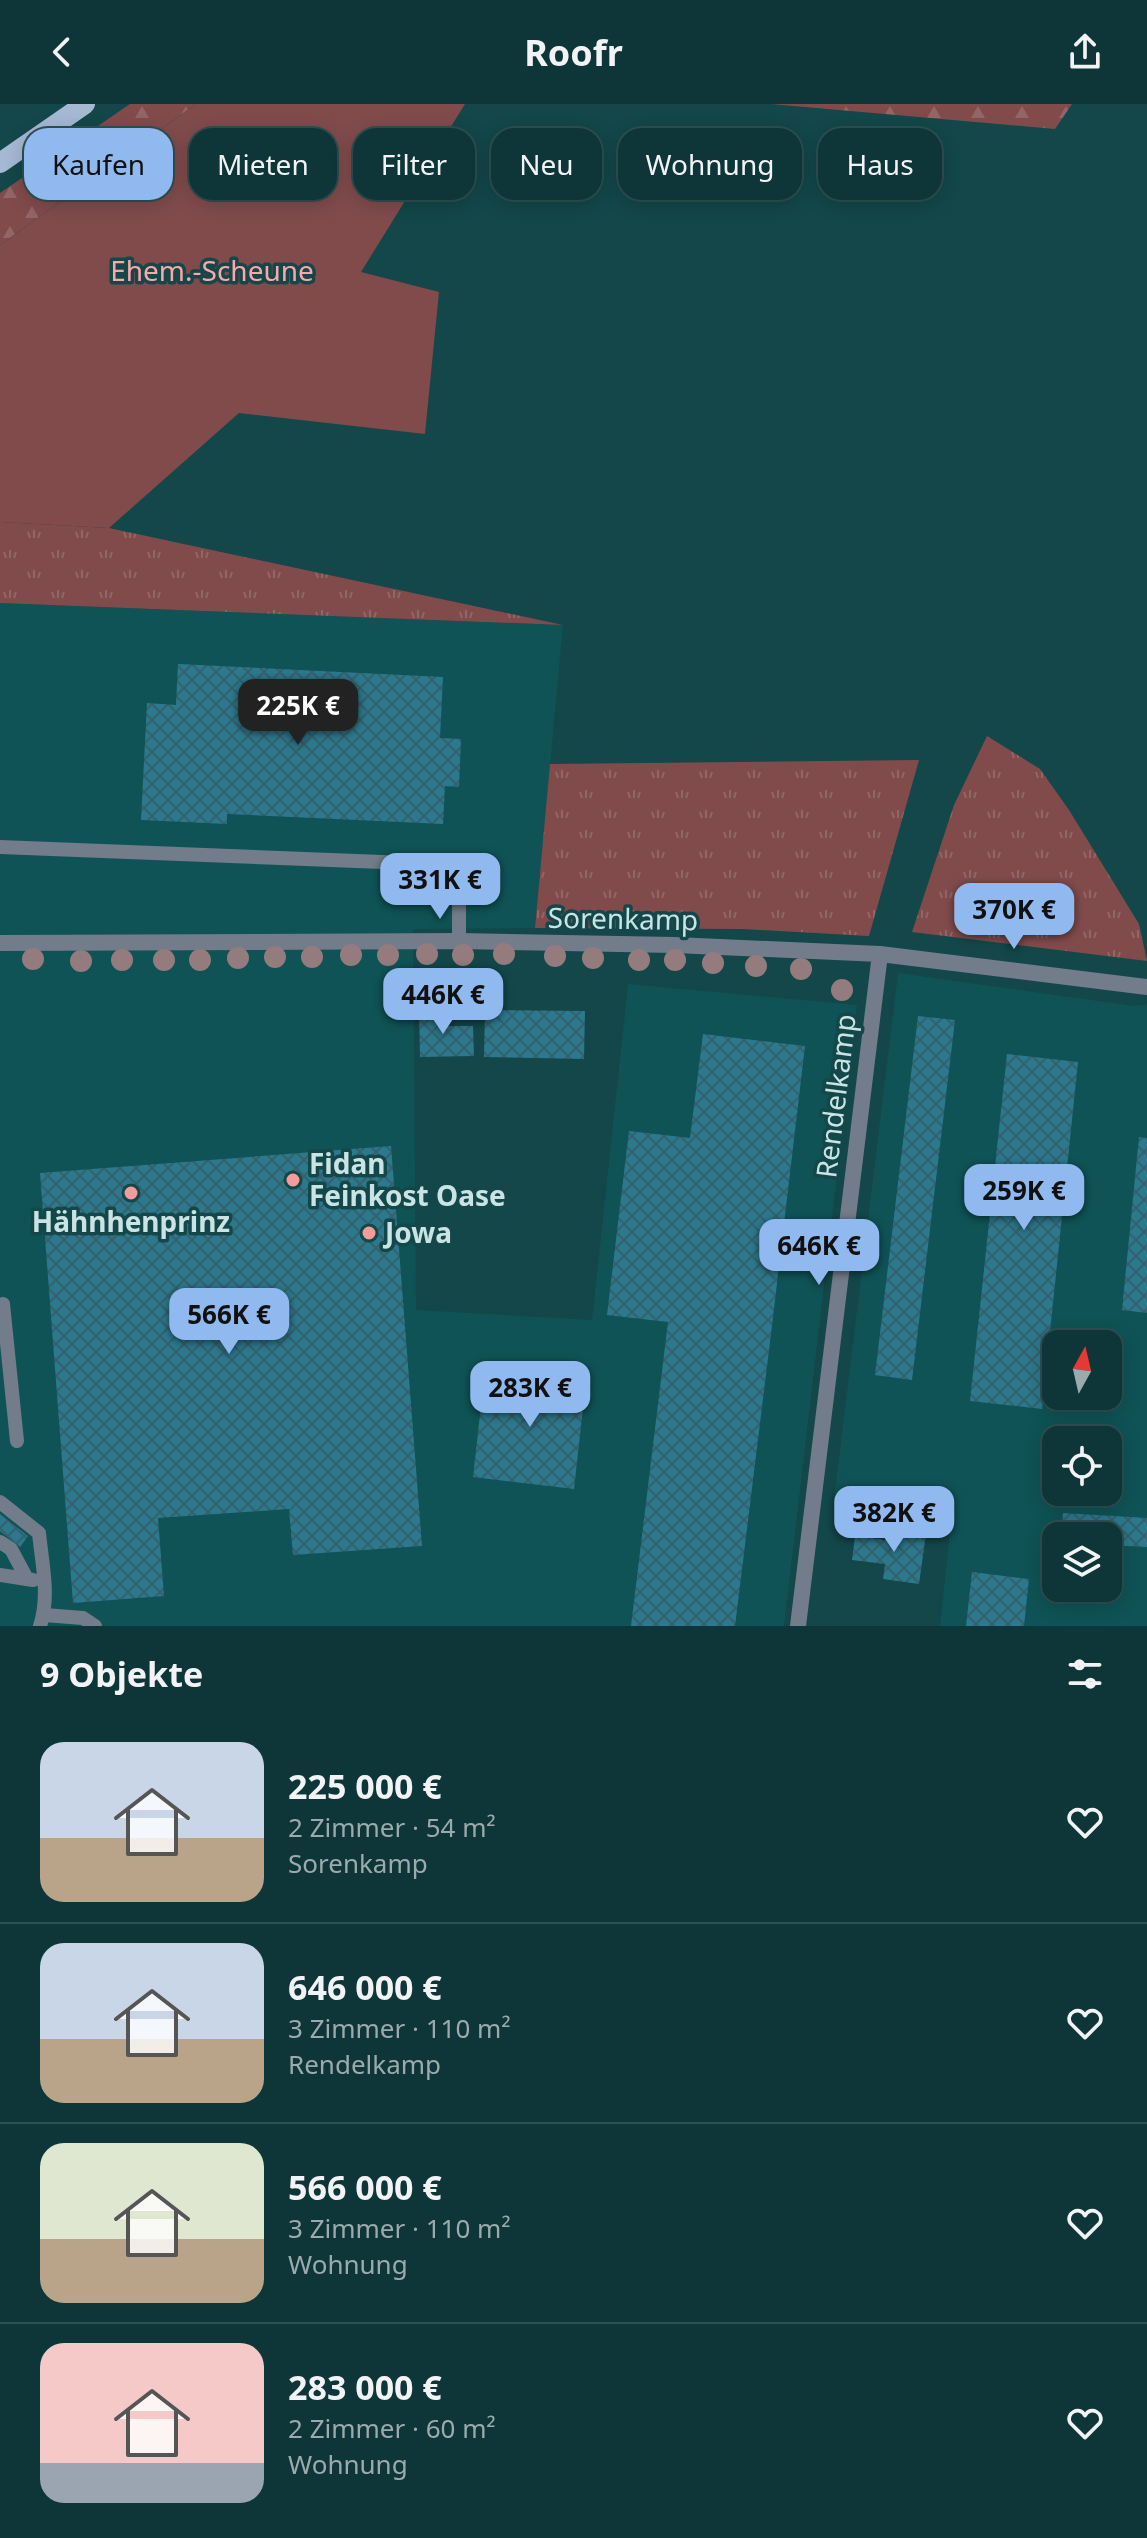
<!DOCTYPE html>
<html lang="de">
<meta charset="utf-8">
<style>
body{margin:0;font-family:"Noto Sans",sans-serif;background:#1c4042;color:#f1f3f6;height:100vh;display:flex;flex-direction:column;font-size:30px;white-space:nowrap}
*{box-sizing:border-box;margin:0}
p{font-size:26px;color:#9babad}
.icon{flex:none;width:44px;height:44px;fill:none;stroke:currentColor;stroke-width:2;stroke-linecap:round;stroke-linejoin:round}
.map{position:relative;height:1522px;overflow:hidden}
.panel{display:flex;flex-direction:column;background:#0e3537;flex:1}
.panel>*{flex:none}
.guide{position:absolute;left:24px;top:24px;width:1100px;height:72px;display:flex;gap:16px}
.needle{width:52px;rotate:8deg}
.controls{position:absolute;left:1042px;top:1226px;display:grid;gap:16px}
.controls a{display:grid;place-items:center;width:80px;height:80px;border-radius:16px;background:#0e3537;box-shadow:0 4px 20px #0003,0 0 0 2px #2e5052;font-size:40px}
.price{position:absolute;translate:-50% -68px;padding:0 18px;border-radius:16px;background:#90b9f0;color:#111;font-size:26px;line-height:52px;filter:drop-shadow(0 2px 4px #0008)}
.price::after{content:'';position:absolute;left:50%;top:48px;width:24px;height:18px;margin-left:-12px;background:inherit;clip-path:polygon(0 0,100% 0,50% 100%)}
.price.current{background:#222;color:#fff}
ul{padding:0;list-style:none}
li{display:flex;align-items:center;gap:24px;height:200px;padding:0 40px}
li+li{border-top:2px solid #2e5052}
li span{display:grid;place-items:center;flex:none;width:224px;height:160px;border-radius:24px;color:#555}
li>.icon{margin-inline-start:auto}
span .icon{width:96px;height:96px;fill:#fffc;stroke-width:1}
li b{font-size:34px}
h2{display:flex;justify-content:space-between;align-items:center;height:96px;padding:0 40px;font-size:34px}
.pill{padding:0 28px;border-radius:24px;background:#0e3537;box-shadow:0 4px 20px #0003,0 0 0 2px #2e5052;font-size:28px;line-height:72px}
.pill.current{background:#90b9f0;color:#111}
header{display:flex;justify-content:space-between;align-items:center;height:104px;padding:0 40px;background:#0e3537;font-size:36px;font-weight:700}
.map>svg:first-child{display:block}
.built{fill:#0f5356;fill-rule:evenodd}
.grass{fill:url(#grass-tufts)}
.forest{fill:url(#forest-firs)}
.garden{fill:#814b4c}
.building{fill:url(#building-cross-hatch)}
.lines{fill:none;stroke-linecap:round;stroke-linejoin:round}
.service{stroke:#737c8a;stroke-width:14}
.minor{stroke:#737c8a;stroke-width:16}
.primary{stroke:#a5b8d4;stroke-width:20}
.tree{fill:#947b7d}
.poi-dot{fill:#f59b9c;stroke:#134749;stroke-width:3}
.labels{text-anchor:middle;stroke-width:7;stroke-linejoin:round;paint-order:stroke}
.park-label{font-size:28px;fill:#fda6a7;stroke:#134749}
.street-label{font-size:28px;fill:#cae3e4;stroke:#134749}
.poi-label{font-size:28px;font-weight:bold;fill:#cae3e4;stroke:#134749;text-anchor:start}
</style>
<header><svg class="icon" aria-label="back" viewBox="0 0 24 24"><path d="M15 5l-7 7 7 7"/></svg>Roofr<svg class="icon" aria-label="share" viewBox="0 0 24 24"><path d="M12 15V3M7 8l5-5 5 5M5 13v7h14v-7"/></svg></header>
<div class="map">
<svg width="1147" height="1522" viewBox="0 0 1147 1522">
<defs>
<pattern id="grass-tufts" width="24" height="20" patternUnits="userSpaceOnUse" patternTransform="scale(2)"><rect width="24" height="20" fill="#814b4c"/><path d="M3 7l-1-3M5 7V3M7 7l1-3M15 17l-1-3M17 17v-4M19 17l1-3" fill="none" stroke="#926566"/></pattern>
<pattern id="forest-firs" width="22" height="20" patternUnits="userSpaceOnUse" patternTransform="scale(2)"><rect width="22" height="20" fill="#814b4c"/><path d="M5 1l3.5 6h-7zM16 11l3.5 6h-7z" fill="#926566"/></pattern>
<pattern id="building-cross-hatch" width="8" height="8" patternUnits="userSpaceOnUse" patternTransform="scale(2)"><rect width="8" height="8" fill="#2c798e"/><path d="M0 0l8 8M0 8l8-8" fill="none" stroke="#34616d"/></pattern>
</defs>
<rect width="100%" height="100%" fill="#134749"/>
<!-- built -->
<path class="built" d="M 0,499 L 563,521 L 535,824 L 413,825 L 416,1206 L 592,1216 L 628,880 L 857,901 L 784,1522 L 0,1522 Z
M 898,869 L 1134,902 L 1147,900 L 1147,1522 L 940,1522 L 952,1410 L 834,1395 ZM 1056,1240 L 1108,1240 L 1108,1292 L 1056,1292 ZM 1056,1336 L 1108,1336 L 1108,1388 L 1056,1388 ZM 1056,1432 L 1108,1432 L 1108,1484 L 1056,1484 Z"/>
<!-- grass -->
<path class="grass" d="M 0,418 L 109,424 L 563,521 L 0,499 Z
M 987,632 L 1040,665 L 1069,706 L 1139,820 L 1147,857 L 912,828 L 954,701 Z
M 919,656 L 869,832 L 743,825 L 535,824 L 550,660 Z"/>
<!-- forest -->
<path class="forest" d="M 130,0 L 196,0 L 0,141 L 0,89 Z
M 771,0 L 1072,0 L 1055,25 Z"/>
<!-- garden -->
<path class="garden" d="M 196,0 L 465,0 L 361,168 L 439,188 L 425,330 L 239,309 L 109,424 L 0,418 L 0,141 Z"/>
<!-- building -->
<path class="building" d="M 178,560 L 443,573 L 440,634 L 461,635 L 459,683 L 445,682 L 443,720 L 227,710 L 227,720 L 141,716 L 147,599 L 176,601 Z
M 444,904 L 444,922 L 473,922 L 474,952 L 420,953 L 419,905 Z
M 485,906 L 585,907 L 584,955 L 484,953 Z
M 918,912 L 955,916 L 912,1276 L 875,1271 Z
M 703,930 L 805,942 L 771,1230 L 735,1522 L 631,1522 L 668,1218 L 607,1211 L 629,1027 L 690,1034 Z
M 1007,950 L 1078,958 L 1042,1305 L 970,1297 Z
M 1139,1033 L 1147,1034 L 1147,1209 L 1122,1206 Z
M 391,1042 L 422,1442 L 293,1451 L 289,1405 L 158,1414 L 164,1492 L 73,1499 L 40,1069 Z
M 485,1266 L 586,1277 L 574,1385 L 473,1373 Z
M 1063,1409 L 1147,1414 L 1147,1443 L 1108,1441 L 1108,1432 L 1061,1432 Z
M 0,1410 L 28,1432 L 20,1443 L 0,1427 Z
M 887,1425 L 926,1430 L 919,1480 L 883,1475 L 885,1460 L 852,1456 L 855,1432 L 885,1436 Z
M 972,1468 L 1029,1475 L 1024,1522 L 966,1522 Z"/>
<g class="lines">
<!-- service -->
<path class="service" d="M 0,743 L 459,761 L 459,837
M 3,1200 L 17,1337
M 0,1398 L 39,1429 C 42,1460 50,1492 40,1522
M 0,1438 L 11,1445 L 27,1475
M 0,1471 L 33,1476
M 44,1511 L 83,1514 L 95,1522"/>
<!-- minor -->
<path class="minor" d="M 0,839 L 459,837 L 675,841 L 880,850 L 1147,883
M 798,1522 L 880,850"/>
<!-- primary -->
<path class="primary" d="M 0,59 L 85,0"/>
</g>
<!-- trees -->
<g class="tree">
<circle cx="427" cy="850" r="11"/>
<circle cx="504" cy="850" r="11"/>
<circle cx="351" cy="851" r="11"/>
<circle cx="388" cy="851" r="11"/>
<circle cx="463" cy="851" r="11"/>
<circle cx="555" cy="852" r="11"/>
<circle cx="275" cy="853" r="11"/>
<circle cx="312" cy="853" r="11"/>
<circle cx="238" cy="854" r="11"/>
<circle cx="593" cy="854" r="11"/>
<circle cx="33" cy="855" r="11"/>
<circle cx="122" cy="856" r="11"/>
<circle cx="164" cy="856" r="11"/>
<circle cx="200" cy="856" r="11"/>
<circle cx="639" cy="856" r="11"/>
<circle cx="675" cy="856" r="11"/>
<circle cx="81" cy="857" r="11"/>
<circle cx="713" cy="859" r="11"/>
<circle cx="756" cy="862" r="11"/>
<circle cx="801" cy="865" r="11"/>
<circle cx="842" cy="886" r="11"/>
</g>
<!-- markers -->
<g class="poi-dot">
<circle cx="293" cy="1076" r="8"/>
<circle cx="131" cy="1089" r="8"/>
<circle cx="369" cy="1129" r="8"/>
</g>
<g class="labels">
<!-- park labels -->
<g class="park-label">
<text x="212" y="177">Ehem.-Scheune</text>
</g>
<!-- street labels -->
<g class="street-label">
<text transform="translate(623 815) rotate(1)" y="10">Sorenkamp</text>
<text transform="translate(836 992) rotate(-83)" y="10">Rendelkamp</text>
</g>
<!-- poi labels -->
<g class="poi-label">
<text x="309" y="1070">Fidan<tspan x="309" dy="32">Feinkost Oase</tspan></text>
<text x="131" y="1128" text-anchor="middle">Hähnhenprinz</text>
<text x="385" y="1139">Jowa</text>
</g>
</g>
</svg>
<div class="controls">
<a><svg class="needle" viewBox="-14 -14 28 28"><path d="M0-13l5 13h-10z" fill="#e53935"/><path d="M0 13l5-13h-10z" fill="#9babad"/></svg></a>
<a><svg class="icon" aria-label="locate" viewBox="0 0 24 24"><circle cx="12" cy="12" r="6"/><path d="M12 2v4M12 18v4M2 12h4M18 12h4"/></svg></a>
<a><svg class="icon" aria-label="layers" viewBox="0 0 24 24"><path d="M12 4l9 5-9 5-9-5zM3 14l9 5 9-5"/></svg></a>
</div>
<b class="price current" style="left:298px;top:643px">225K €</b>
<b class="price" style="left:440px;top:817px">331K €</b>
<b class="price" style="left:1014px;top:847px">370K €</b>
<b class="price" style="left:443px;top:932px">446K €</b>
<b class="price" style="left:1024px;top:1128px">259K €</b>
<b class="price" style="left:819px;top:1183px">646K €</b>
<b class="price" style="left:229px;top:1252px">566K €</b>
<b class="price" style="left:530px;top:1325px">283K €</b>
<b class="price" style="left:894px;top:1450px">382K €</b>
<div class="guide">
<a class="pill current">Kaufen</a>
<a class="pill">Mieten</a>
<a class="pill">Filter</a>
<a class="pill">Neu</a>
<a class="pill">Wohnung</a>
<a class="pill">Haus</a>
</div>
</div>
<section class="panel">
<h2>9 Objekte<svg class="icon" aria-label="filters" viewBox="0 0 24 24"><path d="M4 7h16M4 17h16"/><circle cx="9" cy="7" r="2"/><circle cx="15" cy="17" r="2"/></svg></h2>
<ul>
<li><span style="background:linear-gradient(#c9d6e8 60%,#b9a48a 0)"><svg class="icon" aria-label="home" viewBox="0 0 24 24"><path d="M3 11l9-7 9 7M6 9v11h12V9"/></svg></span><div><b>225 000 €</b><p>2 Zimmer · 54 m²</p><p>Sorenkamp</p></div><svg class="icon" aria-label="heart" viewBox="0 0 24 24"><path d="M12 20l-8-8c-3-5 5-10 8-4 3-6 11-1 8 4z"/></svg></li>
<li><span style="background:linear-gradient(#c9d6e8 60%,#b9a48a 0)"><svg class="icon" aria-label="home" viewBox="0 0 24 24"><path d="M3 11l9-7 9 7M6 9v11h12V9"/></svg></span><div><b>646 000 €</b><p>3 Zimmer · 110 m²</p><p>Rendelkamp</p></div><svg class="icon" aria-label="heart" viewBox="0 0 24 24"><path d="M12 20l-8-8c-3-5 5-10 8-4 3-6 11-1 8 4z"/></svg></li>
<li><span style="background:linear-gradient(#dfe7d0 60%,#b9a48a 0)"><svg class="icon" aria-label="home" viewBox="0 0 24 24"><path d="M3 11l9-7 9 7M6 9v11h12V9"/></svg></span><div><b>566 000 €</b><p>3 Zimmer · 110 m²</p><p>Wohnung</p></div><svg class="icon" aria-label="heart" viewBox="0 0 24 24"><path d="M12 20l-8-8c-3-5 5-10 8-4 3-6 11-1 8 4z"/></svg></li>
<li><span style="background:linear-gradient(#f6c9c9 75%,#9aa5b1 0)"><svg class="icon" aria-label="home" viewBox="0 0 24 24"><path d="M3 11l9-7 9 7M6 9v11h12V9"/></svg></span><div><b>283 000 €</b><p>2 Zimmer · 60 m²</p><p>Wohnung</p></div><svg class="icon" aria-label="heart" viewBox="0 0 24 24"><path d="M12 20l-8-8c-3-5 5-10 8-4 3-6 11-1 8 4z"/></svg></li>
</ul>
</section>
